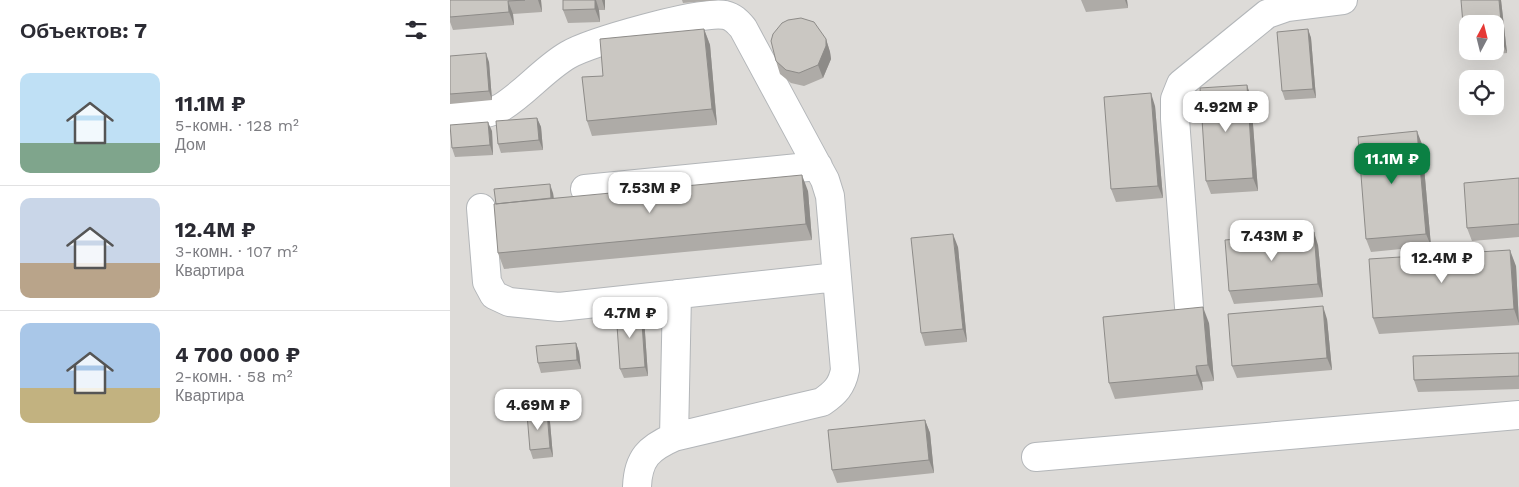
<!DOCTYPE html>
<html lang="ru">
<meta charset="utf-8">
<style>
body{margin:0;font-family:"Work Sans",sans-serif;background:#f2f2f3;color:#2b2b33;height:100vh;display:flex;flex-direction:column;font-size:19px;white-space:nowrap}
*{box-sizing:border-box;margin:0}
p{font-size:16px;color:#7c7c81}
.icon{flex:none;width:28px;height:28px;fill:none;stroke:currentColor;stroke-width:2;stroke-linecap:round;stroke-linejoin:round}
.map{position:relative;flex:1;overflow:hidden}
.panel{display:flex;flex-direction:column;background:#fff;width:450px}
.panel>*{flex:none}
.needle{width:32px;rotate:7deg}
.controls{position:absolute;left:1009px;top:15px;display:grid;gap:10px}
.controls a{display:grid;place-items:center;width:45px;height:45px;border-radius:10px;background:#fff;box-shadow:0 5px 20px #0002;font-size:25px}
.price{position:absolute;translate:-50% -42px;padding:0 11px;border-radius:10px;background:#fff;color:#222;font-size:16px;line-height:32px;filter:drop-shadow(0 1px 2px #0008)}
.price::after{content:'';position:absolute;left:50%;top:30px;width:15px;height:11px;margin-left:-8px;background:inherit;clip-path:polygon(0 0,100% 0,50% 100%)}
.price.active{background:#0b8043;color:#fff}
ul{padding:0;list-style:none}
li{display:flex;align-items:center;gap:15px;height:125px;padding:0 20px}
li+li{border-top:1px solid #e1e1e2}
li span{display:grid;place-items:center;flex:none;width:140px;height:100px;border-radius:10px;color:#555}
li>.icon{margin-inline-start:auto}
span .icon{width:60px;height:60px;fill:#fffc;stroke-width:1}
li b{font-size:21px}
h2{display:flex;justify-content:space-between;align-items:center;height:60px;padding:0 20px;font-size:21px}
main{display:flex;flex:1;min-height:0}
.map>svg:first-child{display:block}
.industrial{fill:#dddbd8;fill-rule:evenodd}
.lines{fill:none;stroke-linecap:round;stroke-linejoin:round}
.minor-casing{stroke:#b3b6b9;stroke-width:30}
.minor{stroke:#fff;stroke-width:28}
.wall{fill:#aeaba7;fill-rule:evenodd}
.shaded-wall{fill:#8d8b88}
.building{fill:#cac7c2;stroke:#8d8b88}
</style>
<main>
<section class="panel">
<h2>Объектов: 7<svg class="icon" aria-label="filters" viewBox="0 0 24 24"><path d="M4 7h16M4 17h16"/><circle cx="9" cy="7" r="2"/><circle cx="15" cy="17" r="2"/></svg></h2>
<ul>
<li><span style="background:linear-gradient(#bfe0f5 70%,#7fa58c 0)"><svg class="icon" aria-label="home" viewBox="0 0 24 24"><path d="M3 11l9-7 9 7M6 9v11h12V9"/></svg></span><div><b>11.1M ₽</b><p>5-комн. · 128 m²</p><p>Дом</p></div></li>
<li><span style="background:linear-gradient(#c9d6e8 65%,#b9a48a 0)"><svg class="icon" aria-label="home" viewBox="0 0 24 24"><path d="M3 11l9-7 9 7M6 9v11h12V9"/></svg></span><div><b>12.4M ₽</b><p>3-комн. · 107 m²</p><p>Квартира</p></div></li>
<li><span style="background:linear-gradient(#a9c7e8 65%,#c2b280 0)"><svg class="icon" aria-label="home" viewBox="0 0 24 24"><path d="M3 11l9-7 9 7M6 9v11h12V9"/></svg></span><div><b>4 700 000 ₽</b><p>2-комн. · 58 m²</p><p>Квартира</p></div></li>
</ul>
</section>
<div class="map">
<svg width="1069" height="487" viewBox="0 0 1069 487">
<rect width="100%" height="100%" fill="#eeece6"/>
<!-- industrial -->
<path class="industrial" d="M 0,0 L 1069,0 L 1069,487 L 0,487 ZM 1018,24 L 1045,24 L 1045,51 L 1018,51 ZM 1018,79 L 1045,79 L 1045,106 L 1018,106 Z"/>
<g class="lines">
<!-- minor casing -->
<g class="minor-casing">
<path id="minor" d="M 0,117 C 17,115 37,116 52,107 C 76,92 94,69 118,55 C 140,42 251,10 275,15 C 283,17 287,21 293,28 L 375,180 L 380,196 L 395,370 C 392,386 385,393 372,402 L 224,437 C 199,448 188,458 187,487
M 135,189 L 368,166
M 31,208 L 37,282 L 44,295 L 59,302 L 109,307 L 387,277
M 739,307 L 725,119 L 725,99 L 731,84 L 817,14 L 837,7 L 893,0
M 224,437 L 227,294
M 586,457 L 1069,415"/>
</g>
<!-- minor -->
<use href="#minor" class="minor"/>
</g>
<!-- wall -->
<path class="wall" d="M 0,0 L 91,0 L 92,12 L 63,14 L 64,25 L 3,30 L 0,22 Z
M 113,0 L 155,0 L 155,10 L 149,10 L 150,22 L 118,23 L 113,10 Z
M 232,0 L 268,0 L 233,3 Z
M 631,0 L 677,0 L 678,8 L 636,12 Z
M 1051,0 L 1057,53 L 1019,57 L 1015,48 ZM 1045,24 L 1045,51 L 1018,51 L 1018,48 Z
M 254,29 L 260,45 L 267,125 L 142,136 L 137,121 L 153,76 Z
M 858,29 L 861,38 L 866,98 L 835,100 L 832,91 Z
M 376,39 L 380,52 L 381,59 L 373,78 L 354,86 L 341,83 L 330,74 L 326,61 Z
M 0,56 L 39,62 L 42,100 L 0,104 Z
M 797,85 L 801,98 L 808,191 L 761,194 L 756,181 Z
M 705,106 L 713,198 L 666,202 L 661,189 Z
M 87,118 L 91,127 L 93,150 L 51,153 L 48,144 Z
M 42,131 L 43,155 L 5,157 L 2,148 Z
M 972,144 L 981,246 L 921,252 L 916,239 Z
M 1069,178 L 1069,237 L 1022,241 L 1017,228 Z
M 358,191 L 362,240 L 54,269 L 48,253 L 103,193 L 104,198 Z
M 868,245 L 873,297 L 784,304 L 779,291 Z
M 508,247 L 517,342 L 475,346 L 471,333 Z
M 1066,266 L 1069,325 L 929,334 L 923,318 Z
M 194,318 L 198,376 L 174,378 L 170,369 Z
M 877,319 L 882,370 L 787,378 L 782,366 Z
M 759,323 L 764,381 L 752,382 L 753,390 L 665,399 L 659,383 Z
M 126,343 L 129,352 L 131,369 L 91,373 L 88,363 Z
M 1069,353 L 1069,389 L 968,392 L 964,380 Z
M 475,420 L 480,433 L 484,473 L 387,483 L 382,470 Z
M 100,422 L 103,457 L 83,459 L 80,450 Z"/>
<!-- shaded-wall -->
<path class="shaded-wall" d="M 88,0 L 91,0 L 92,12 Z
M 145,0 L 146,0 L 149,10 L 150,22 L 145,9 Z
M 152,0 L 155,0 L 155,10 Z
M 675,0 L 677,0 L 678,8 Z
M 1049,0 L 1051,0 L 1057,53 L 1053,44 Z
M 58,1 L 63,14 L 64,25 L 59,12 Z
M 254,29 L 260,45 L 267,125 L 262,109 Z
M 858,29 L 861,38 L 866,98 L 863,89 Z
M 376,39 L 380,52 L 381,59 L 373,78 L 368,65 Z
M 36,53 L 39,62 L 42,100 L 39,91 Z
M 797,85 L 801,98 L 808,191 L 803,178 Z
M 701,93 L 705,106 L 713,198 L 708,186 Z
M 87,118 L 91,127 L 93,150 L 89,140 Z
M 38,122 L 42,131 L 43,155 L 40,145 Z
M 967,131 L 972,144 L 981,246 L 976,234 Z
M 352,175 L 358,191 L 362,240 L 356,224 Z
M 100,184 L 103,193 L 105,215 L 102,205 Z
M 864,232 L 868,245 L 873,297 L 868,284 Z
M 503,234 L 508,247 L 517,342 L 513,329 Z
M 1060,250 L 1066,266 L 1069,324 L 1064,309 Z
M 873,306 L 877,319 L 882,370 L 877,358 Z
M 753,307 L 759,323 L 764,381 L 758,365 Z
M 191,309 L 194,318 L 198,376 L 195,367 Z
M 126,343 L 129,352 L 131,369 L 127,360 Z
M 746,366 L 752,382 L 753,390 L 747,375 Z
M 97,412 L 100,422 L 103,457 L 100,448 Z
M 475,420 L 480,433 L 484,473 L 479,460 Z"/>
<!-- building -->
<path class="building" d="M 0,0 L 75,0 L 58,1 L 59,12 L 0,17 Z
M 113,0 L 145,0 L 145,9 L 113,10 Z
M 1011,0 L 1049,0 L 1053,44 L 1045,45 L 1045,24 L 1018,24 L 1018,48 L 1015,48 Z
M 351,18 L 364,22 L 376,39 L 376,46 L 368,65 L 349,73 L 336,70 L 326,61 L 321,41 L 323,34 L 332,23 L 338,20 Z
M 254,29 L 262,109 L 137,121 L 132,77 L 153,76 L 150,39 Z
M 858,29 L 863,89 L 832,91 L 827,32 Z
M 36,53 L 39,91 L 0,94 L 0,56 Z
M 797,85 L 803,178 L 756,181 L 750,88 Z
M 701,93 L 708,186 L 661,189 L 654,97 Z
M 87,118 L 89,140 L 48,144 L 46,121 Z
M 38,122 L 40,145 L 2,148 L 0,125 Z
M 967,131 L 976,234 L 916,239 L 908,137 Z
M 352,175 L 356,224 L 48,253 L 44,204 Z
M 1069,178 L 1069,224 L 1017,228 L 1014,183 Z
M 100,184 L 101,198 L 46,204 L 44,189 Z
M 864,232 L 868,284 L 779,291 L 775,240 Z
M 503,234 L 513,329 L 471,333 L 461,238 Z
M 1060,250 L 1064,309 L 923,318 L 919,259 Z
M 873,306 L 877,358 L 782,366 L 778,314 Z
M 753,307 L 758,365 L 746,366 L 747,375 L 659,383 L 653,317 Z
M 191,309 L 195,367 L 170,369 L 166,311 Z
M 126,343 L 127,360 L 88,363 L 86,346 Z
M 1069,353 L 1069,376 L 964,380 L 963,356 Z
M 97,412 L 100,448 L 80,450 L 77,414 Z
M 475,420 L 479,460 L 382,470 L 378,430 Z"/>
</svg>
<div class="controls">
<a><svg class="needle" viewBox="-14 -14 28 28"><path d="M0-13l5 13h-10z" fill="#e53935"/><path d="M0 13l5-13h-10z" fill="#7c7c81"/></svg></a>
<a><svg class="icon" aria-label="locate" viewBox="0 0 24 24"><circle cx="12" cy="12" r="6"/><path d="M12 2v4M12 18v4M2 12h4M18 12h4"/></svg></a>
</div>
<b class="price" style="left:776px;top:133px">4.92M ₽</b>
<b class="price active" style="left:942px;top:185px">11.1M ₽</b>
<b class="price" style="left:200px;top:214px">7.53M ₽</b>
<b class="price" style="left:822px;top:262px">7.43M ₽</b>
<b class="price" style="left:992px;top:284px">12.4M ₽</b>
<b class="price" style="left:180px;top:339px">4.7M ₽</b>
<b class="price" style="left:88px;top:431px">4.69M ₽</b>
</div>
</main>
